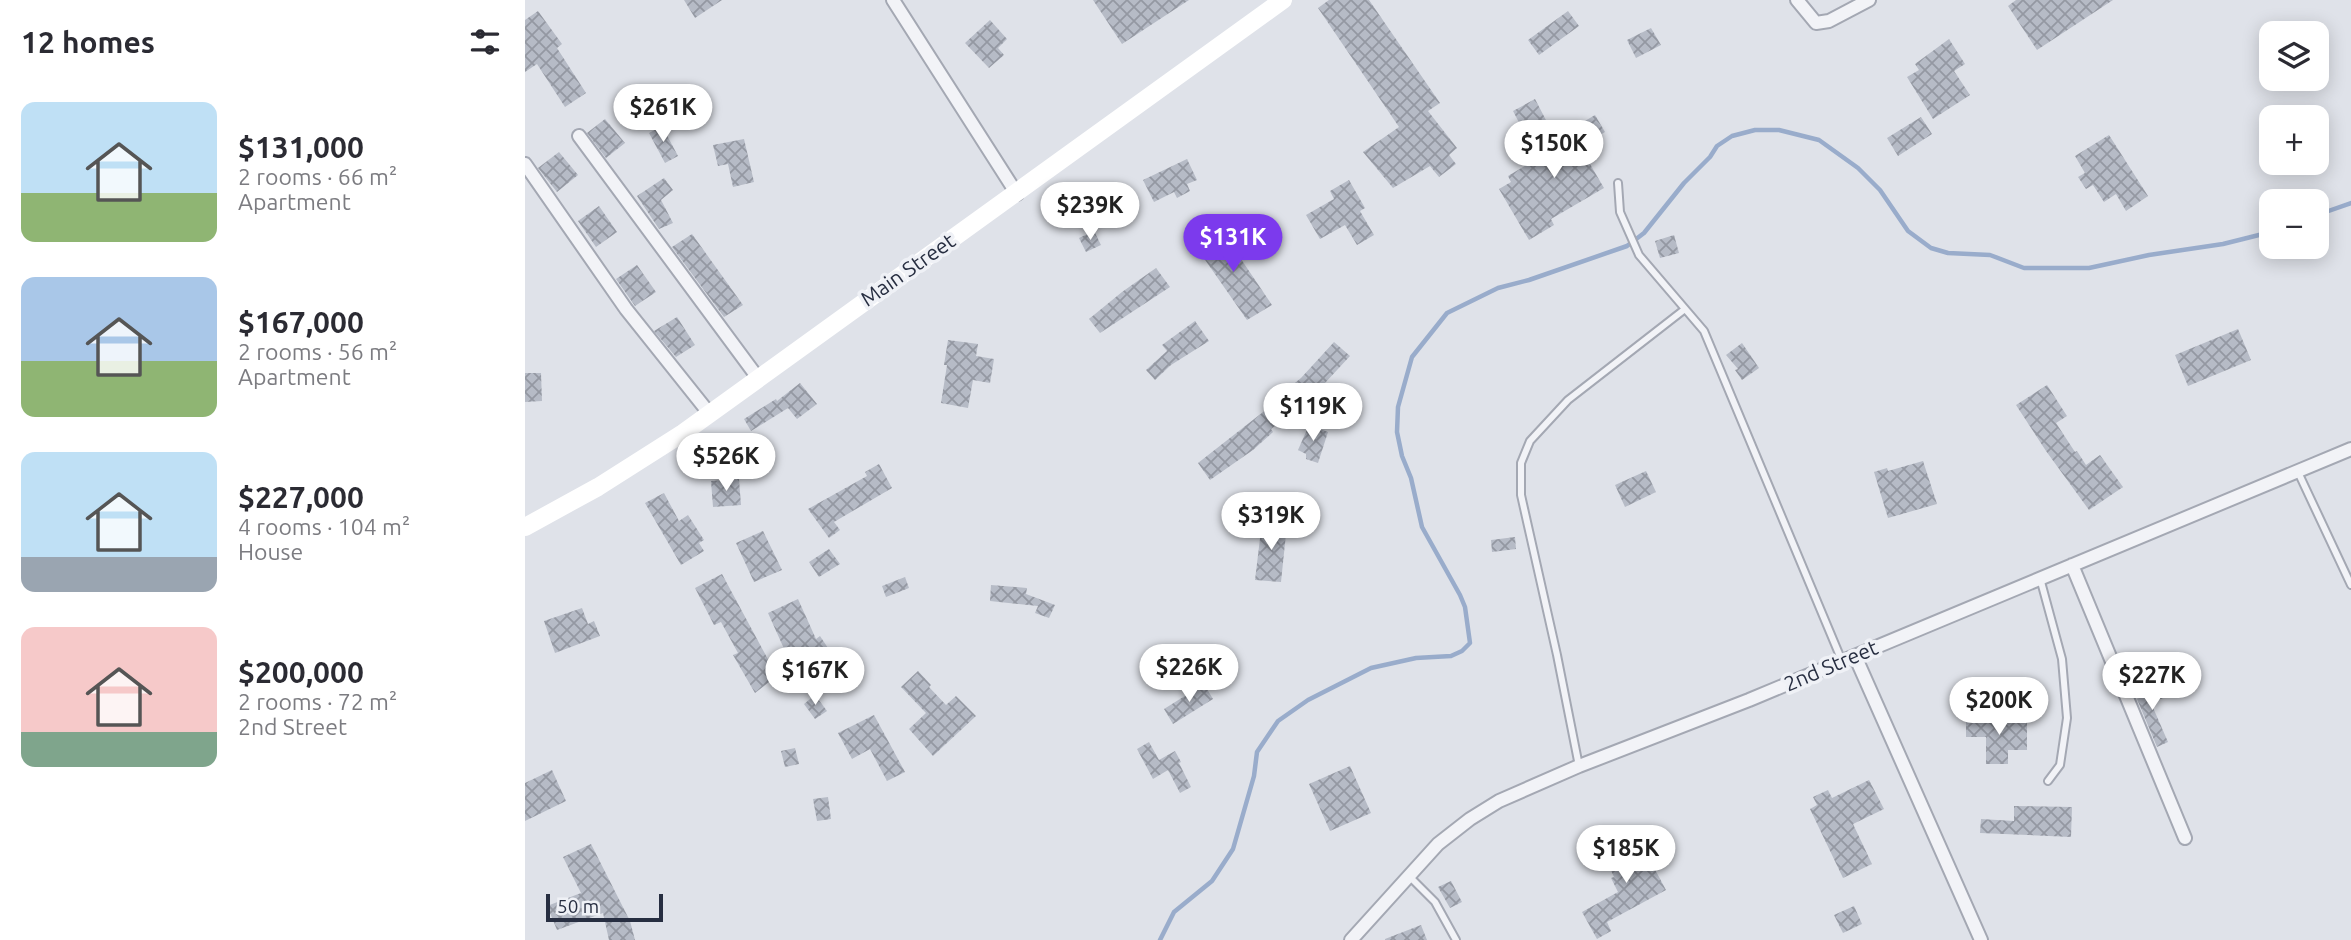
<!DOCTYPE html>
<meta charset="utf-8">
<style>
body{margin:0;font-family:Ubuntu,sans-serif;background:#f7f7f7;color:#2b2b33;height:100vh;display:flex;flex-direction:column;font-size:26px;white-space:nowrap}
*{box-sizing:border-box;margin:0}
p{font-size:23px;color:#7c7c81}
.icon{flex:none;width:38px;height:38px;fill:none;stroke:currentColor;stroke-width:2;stroke-linecap:round;stroke-linejoin:round}
.map{position:relative;flex:1;overflow:hidden}
.details{display:flex;flex-direction:column;background:#fff;width:525px}
.details>*{flex:none}
.controls{position:absolute;left:1734px;top:21px;display:grid;gap:14px}
.controls a{display:grid;place-items:center;width:70px;height:70px;border-radius:14px;background:#fff;box-shadow:0 4px 18px #0003;font-size:35px}
.scale{position:absolute;left:21px;bottom:18px;width:117px;box-sizing:border-box;padding-left:7px;border:4px solid #272e41;border-top:0;font-size:19px;line-height:24px;white-space:nowrap;color:#272e41;-webkit-text-stroke:5px #eff1f6;paint-order:stroke}
.price{position:absolute;translate:-50% -60px;padding:0 16px;border-radius:24px;background:#fff;color:#222;font-size:23px;line-height:46px;filter:drop-shadow(0 2px 4px #0008)}
.price::after{content:'';position:absolute;left:50%;top:42px;width:21px;height:16px;margin-left:-10px;background:inherit;clip-path:polygon(0 0,100% 0,50% 100%)}
.price.on{background:#7c3aed;color:#fff}
ul{padding:0;list-style:none}
li{display:flex;align-items:center;gap:21px;height:175px;padding:0 21px}
li span{display:grid;place-items:center;flex:none;width:196px;height:140px;border-radius:14px;color:#555}
li>.icon{margin-inline-start:auto}
span .icon{width:84px;height:84px;fill:#fffc;stroke-width:1}
li b{font-size:30px}
h2{display:flex;justify-content:space-between;align-items:center;height:84px;padding:0 21px;font-size:30px}
main{display:flex;flex:1;min-height:0}
.map>svg:first-child{display:block}
.lines{fill:none;stroke-linecap:round;stroke-linejoin:round}
.stream{stroke:#99accb;stroke-width:4.5}
.building{fill:url(#building-cross-hatch)}
.lane-casing{stroke:#a4a8b3;stroke-width:10}
.street-casing{stroke:#a4a8b3;stroke-width:16}
.lane{stroke:#f2f3f7;stroke-width:6}
.street{stroke:#f2f3f7;stroke-width:12}
.secondary{stroke:#fff;stroke-width:18}
.labels{text-anchor:middle;stroke-width:7;stroke-linejoin:round;paint-order:stroke}
.street-label{font-size:21px;fill:#272e41;stroke:#eff1f6}
</style>
<main>
<section class="details">
<h2>12 homes<svg class="icon" aria-label="filters" viewBox="0 0 24 24"><path d="M4 7h16M4 17h16"/><circle cx="9" cy="7" r="2"/><circle cx="15" cy="17" r="2"/></svg></h2>
<ul>
<li><span style="background:linear-gradient(#bfe0f5 65%,#8fb573 0)"><svg class="icon" aria-label="home" viewBox="0 0 24 24"><path d="M3 11l9-7 9 7M6 9v11h12V9"/></svg></span><div><b>$131,000</b><p>2 rooms · 66 m²</p><p>Apartment</p></div></li>
<li><span style="background:linear-gradient(#a9c7e8 60%,#8fb573 0)"><svg class="icon" aria-label="home" viewBox="0 0 24 24"><path d="M3 11l9-7 9 7M6 9v11h12V9"/></svg></span><div><b>$167,000</b><p>2 rooms · 56 m²</p><p>Apartment</p></div></li>
<li><span style="background:linear-gradient(#bfe0f5 75%,#9aa5b1 0)"><svg class="icon" aria-label="home" viewBox="0 0 24 24"><path d="M3 11l9-7 9 7M6 9v11h12V9"/></svg></span><div><b>$227,000</b><p>4 rooms · 104 m²</p><p>House</p></div></li>
<li><span style="background:linear-gradient(#f6c9c9 75%,#7fa58c 0)"><svg class="icon" aria-label="home" viewBox="0 0 24 24"><path d="M3 11l9-7 9 7M6 9v11h12V9"/></svg></span><div><b>$200,000</b><p>2 rooms · 72 m²</p><p>2nd Street</p></div></li>
</ul>
</section>
<div class="map">
<svg width="1826" height="940" viewBox="0 0 1826 940">
<defs>
<pattern id="building-cross-hatch" width="8" height="8" patternUnits="userSpaceOnUse" patternTransform="scale(1.75)"><rect width="8" height="8" fill="#b6bbc6"/><path d="M0 0l8 8M0 8l8-8" fill="none" stroke="#9498a2"/></pattern>
</defs>
<rect width="100%" height="100%" fill="#dfe2e9"/>
<g class="lines">
<!-- stream -->
<path class="stream" d="M 1792,215 L 1826,203
M 635,940 L 649,912 L 687,881 L 708,849 L 729,776 L 732,752 L 753,721 L 783,700 L 846,668 L 891,658 L 926,656 L 937,651 L 945,643 L 940,607 L 935,595 L 897,527 L 886,478 L 877,456 L 872,432 L 873,407 L 887,357 L 922,313 L 973,288 L 1004,280 L 1102,246 L 1119,233 L 1159,183 L 1185,157 L 1192,146 L 1207,136 L 1230,130 L 1254,130 L 1294,140 L 1333,168 L 1355,190 L 1383,231 L 1406,248 L 1423,253 L 1465,255 L 1499,268 L 1564,268 L 1624,255 L 1698,244 L 1746,232"/>
</g>
<!-- building -->
<path class="building" d="M 159,0 L 197,0 L 170,18 Z
M 568,0 L 664,0 L 597,44 Z
M 804,0 L 844,0 L 915,103 L 903,111 L 932,148 L 924,155 L 931,164 L 914,177 L 905,166 L 868,188 L 838,152 L 874,127 L 793,8 Z
M 1491,0 L 1588,0 L 1512,50 L 1483,6 Z
M 13,11 L 37,44 L 32,48 L 61,93 L 40,107 L 12,64 L 0,72 L 0,20 Z
M 1043,11 L 1054,26 L 1014,55 L 1003,40 Z
M 465,20 L 482,39 L 473,48 L 479,55 L 464,68 L 440,43 Z
M 1126,28 L 1136,45 L 1111,58 L 1102,40 Z
M 1424,39 L 1440,64 L 1429,71 L 1445,95 L 1408,119 L 1382,77 L 1394,70 L 1390,64 Z
M 1010,99 L 1023,124 L 1001,136 L 988,111 Z
M 1070,115 L 1080,132 L 1055,147 L 1079,188 L 1026,219 L 1029,225 L 1004,240 L 974,189 L 986,182 L 983,176 L 1027,150 L 1023,143 Z
M 1396,117 L 1407,134 L 1373,156 L 1362,138 Z
M 80,119 L 100,143 L 81,158 L 62,133 Z
M 137,126 L 153,156 L 140,163 L 124,133 Z
M 1584,135 L 1623,196 L 1601,211 L 1591,194 L 1579,202 L 1568,185 L 1561,189 L 1553,177 L 1560,173 L 1550,156 Z
M 219,139 L 229,182 L 208,187 L 203,164 L 193,166 L 188,145 Z
M 34,152 L 53,175 L 32,192 L 13,168 Z
M 662,159 L 672,180 L 662,184 L 665,191 L 652,198 L 649,192 L 629,202 L 618,180 Z
M 139,178 L 148,190 L 136,200 L 148,223 L 134,229 L 112,196 Z
M 824,180 L 840,208 L 835,211 L 849,235 L 832,245 L 820,225 L 795,239 L 781,215 L 809,199 L 805,191 Z
M 74,206 L 92,232 L 71,247 L 53,221 Z
M 695,228 L 747,305 L 722,320 L 669,244 Z
M 569,231 L 576,245 L 561,252 L 554,238 Z
M 167,234 L 218,305 L 199,317 L 147,247 Z
M 1149,235 L 1154,253 L 1135,258 L 1130,241 Z
M 112,265 L 131,292 L 110,306 L 91,279 Z
M 631,268 L 645,287 L 575,333 L 564,319 L 597,292 Z
M 152,317 L 170,345 L 151,357 L 129,331 Z
M 670,321 L 684,341 L 646,365 L 630,380 L 621,370 L 642,351 L 637,345 Z
M 1713,329 L 1726,360 L 1663,386 L 1650,355 Z
M 423,340 L 453,344 L 451,356 L 469,359 L 465,383 L 448,380 L 443,408 L 416,403 L 422,365 L 419,365 Z
M 809,342 L 825,356 L 787,397 L 746,429 L 748,432 L 728,450 L 685,480 L 673,463 L 747,405 L 745,403 L 776,378 Z
M 1217,343 L 1234,368 L 1217,380 L 1210,370 L 1213,369 L 1201,355 Z
M 0,373 L 16,373 L 17,401 L 0,402 Z
M 275,383 L 292,404 L 272,419 L 263,408 L 226,431 L 219,419 L 251,399 L 252,401 Z
M 1522,385 L 1542,416 L 1531,423 L 1550,452 L 1552,451 L 1561,465 L 1575,455 L 1598,487 L 1564,510 L 1521,451 L 1491,405 Z
M 784,425 L 803,432 L 793,463 L 781,459 L 781,454 L 773,450 Z
M 1398,461 L 1412,504 L 1363,518 L 1349,472 L 1362,468 L 1363,471 Z
M 354,464 L 367,488 L 309,522 L 315,530 L 304,538 L 283,509 L 342,476 L 340,472 Z
M 1121,471 L 1131,492 L 1100,507 L 1090,485 Z
M 214,479 L 216,505 L 188,507 L 186,481 Z
M 139,493 L 154,521 L 163,515 L 179,540 L 174,543 L 179,551 L 156,565 L 120,503 Z
M 737,522 L 762,524 L 756,582 L 730,580 Z
M 238,531 L 257,570 L 229,582 L 211,543 Z
M 990,537 L 991,549 L 967,552 L 966,540 Z
M 304,549 L 315,564 L 294,577 L 284,562 Z
M 197,574 L 252,676 L 230,693 L 208,655 L 213,653 L 196,622 L 189,625 L 170,588 Z
M 380,577 L 384,588 L 361,597 L 357,586 Z
M 466,585 L 502,588 L 501,594 L 530,605 L 524,618 L 510,613 L 513,606 L 465,601 Z
M 273,599 L 291,639 L 295,636 L 303,648 L 269,671 L 243,613 Z
M 57,608 L 63,624 L 69,621 L 75,636 L 30,653 L 19,621 Z
M 393,671 L 406,685 L 404,687 L 421,705 L 431,696 L 451,716 L 408,756 L 384,729 L 401,713 L 376,687 Z
M 1630,680 L 1638,698 L 1626,703 L 1643,742 L 1632,747 L 1612,699 L 1620,695 L 1616,686 Z
M 679,684 L 688,699 L 648,724 L 639,709 Z
M 290,695 L 302,711 L 290,719 L 279,704 Z
M 349,715 L 380,772 L 362,781 L 345,749 L 327,759 L 313,733 Z
M 1441,719 L 1502,719 L 1502,750 L 1483,750 L 1483,764 L 1461,764 L 1461,737 L 1441,737 Z
M 624,742 L 634,760 L 650,751 L 656,762 L 654,763 L 666,787 L 655,793 L 643,770 L 628,779 L 612,749 Z
M 270,748 L 274,764 L 260,767 L 256,751 Z
M 825,766 L 846,813 L 805,831 L 784,784 Z
M 27,770 L 41,801 L 0,821 L 0,783 Z
M 1344,780 L 1359,809 L 1328,824 L 1347,864 L 1318,878 L 1285,809 L 1292,805 L 1288,797 L 1303,790 L 1307,798 Z
M 303,797 L 306,819 L 292,821 L 288,799 Z
M 1489,806 L 1547,807 L 1546,837 L 1455,833 L 1456,819 L 1489,821 Z
M 1111,834 L 1141,890 L 1082,922 L 1086,931 L 1072,939 L 1057,912 L 1093,892 L 1086,878 L 1089,877 L 1084,866 L 1093,861 L 1085,847 Z
M 66,844 L 105,921 L 110,940 L 84,940 L 78,913 L 32,930 L 22,906 L 56,893 L 38,857 Z
M 926,881 L 937,902 L 925,908 L 913,887 Z
M 1329,906 L 1337,924 L 1318,933 L 1309,915 Z
M 896,925 L 902,940 L 860,940 L 860,939 Z"/>
<g class="lines">
<!-- lane casing -->
<g class="lane-casing">
<path id="lane" d="M 1093,183 L 1095,212 L 1114,255 L 1179,331 L 1317,661
M 1773,472 L 1826,585
M 1515,578 L 1537,659 L 1542,718 L 1535,765 L 1523,781
M 1054,766 L 1032,655 L 996,495 L 996,463 L 1005,441 L 1043,400 L 1160,309
M 884,876 L 910,902 L 931,940"/>
</g>
<!-- street casing -->
<g class="street-casing">
<path id="street" d="M 368,0 L 492,194
M 1272,0 L 1291,23 L 1304,21 L 1344,0
M 54,136 L 233,378
M 0,164 L 101,309 L 184,413
M 1547,565 L 1660,838
M 1330,656 L 1456,940
M 826,940 L 913,844 L 945,819 L 974,801 L 1054,766 L 1224,700 L 1826,449"/>
</g>
<!-- lane -->
<use href="#lane" class="lane"/>
<!-- street -->
<use href="#street" class="street"/>
<!-- secondary -->
<path class="secondary" d="M 0,527 L 73,487 L 158,433 L 758,0"/>
</g>
<g class="labels">
<!-- street labels -->
<g class="street-label">
<text transform="translate(383 270) rotate(-35)" y="7">Main Street</text>
<text transform="translate(1306 666) rotate(-23)" y="7">2nd Street</text>
</g>
</g>
</svg>
<div class="controls">
<a><svg class="icon" aria-label="layers" viewBox="0 0 24 24"><path d="M12 4l9 5-9 5-9-5zM3 14l9 5 9-5"/></svg></a>
<a>+</a>
<a>−</a>
</div>
<div class="scale">50 m</div>
<b class="price" style="left:138px;top:144px">$261K</b>
<b class="price" style="left:1029px;top:180px">$150K</b>
<b class="price" style="left:565px;top:242px">$239K</b>
<b class="price on" style="left:708px;top:274px">$131K</b>
<b class="price" style="left:788px;top:443px">$119K</b>
<b class="price" style="left:201px;top:493px">$526K</b>
<b class="price" style="left:746px;top:552px">$319K</b>
<b class="price" style="left:664px;top:704px">$226K</b>
<b class="price" style="left:290px;top:707px">$167K</b>
<b class="price" style="left:1627px;top:712px">$227K</b>
<b class="price" style="left:1474px;top:737px">$200K</b>
<b class="price" style="left:1101px;top:885px">$185K</b>
</div>
</main>
